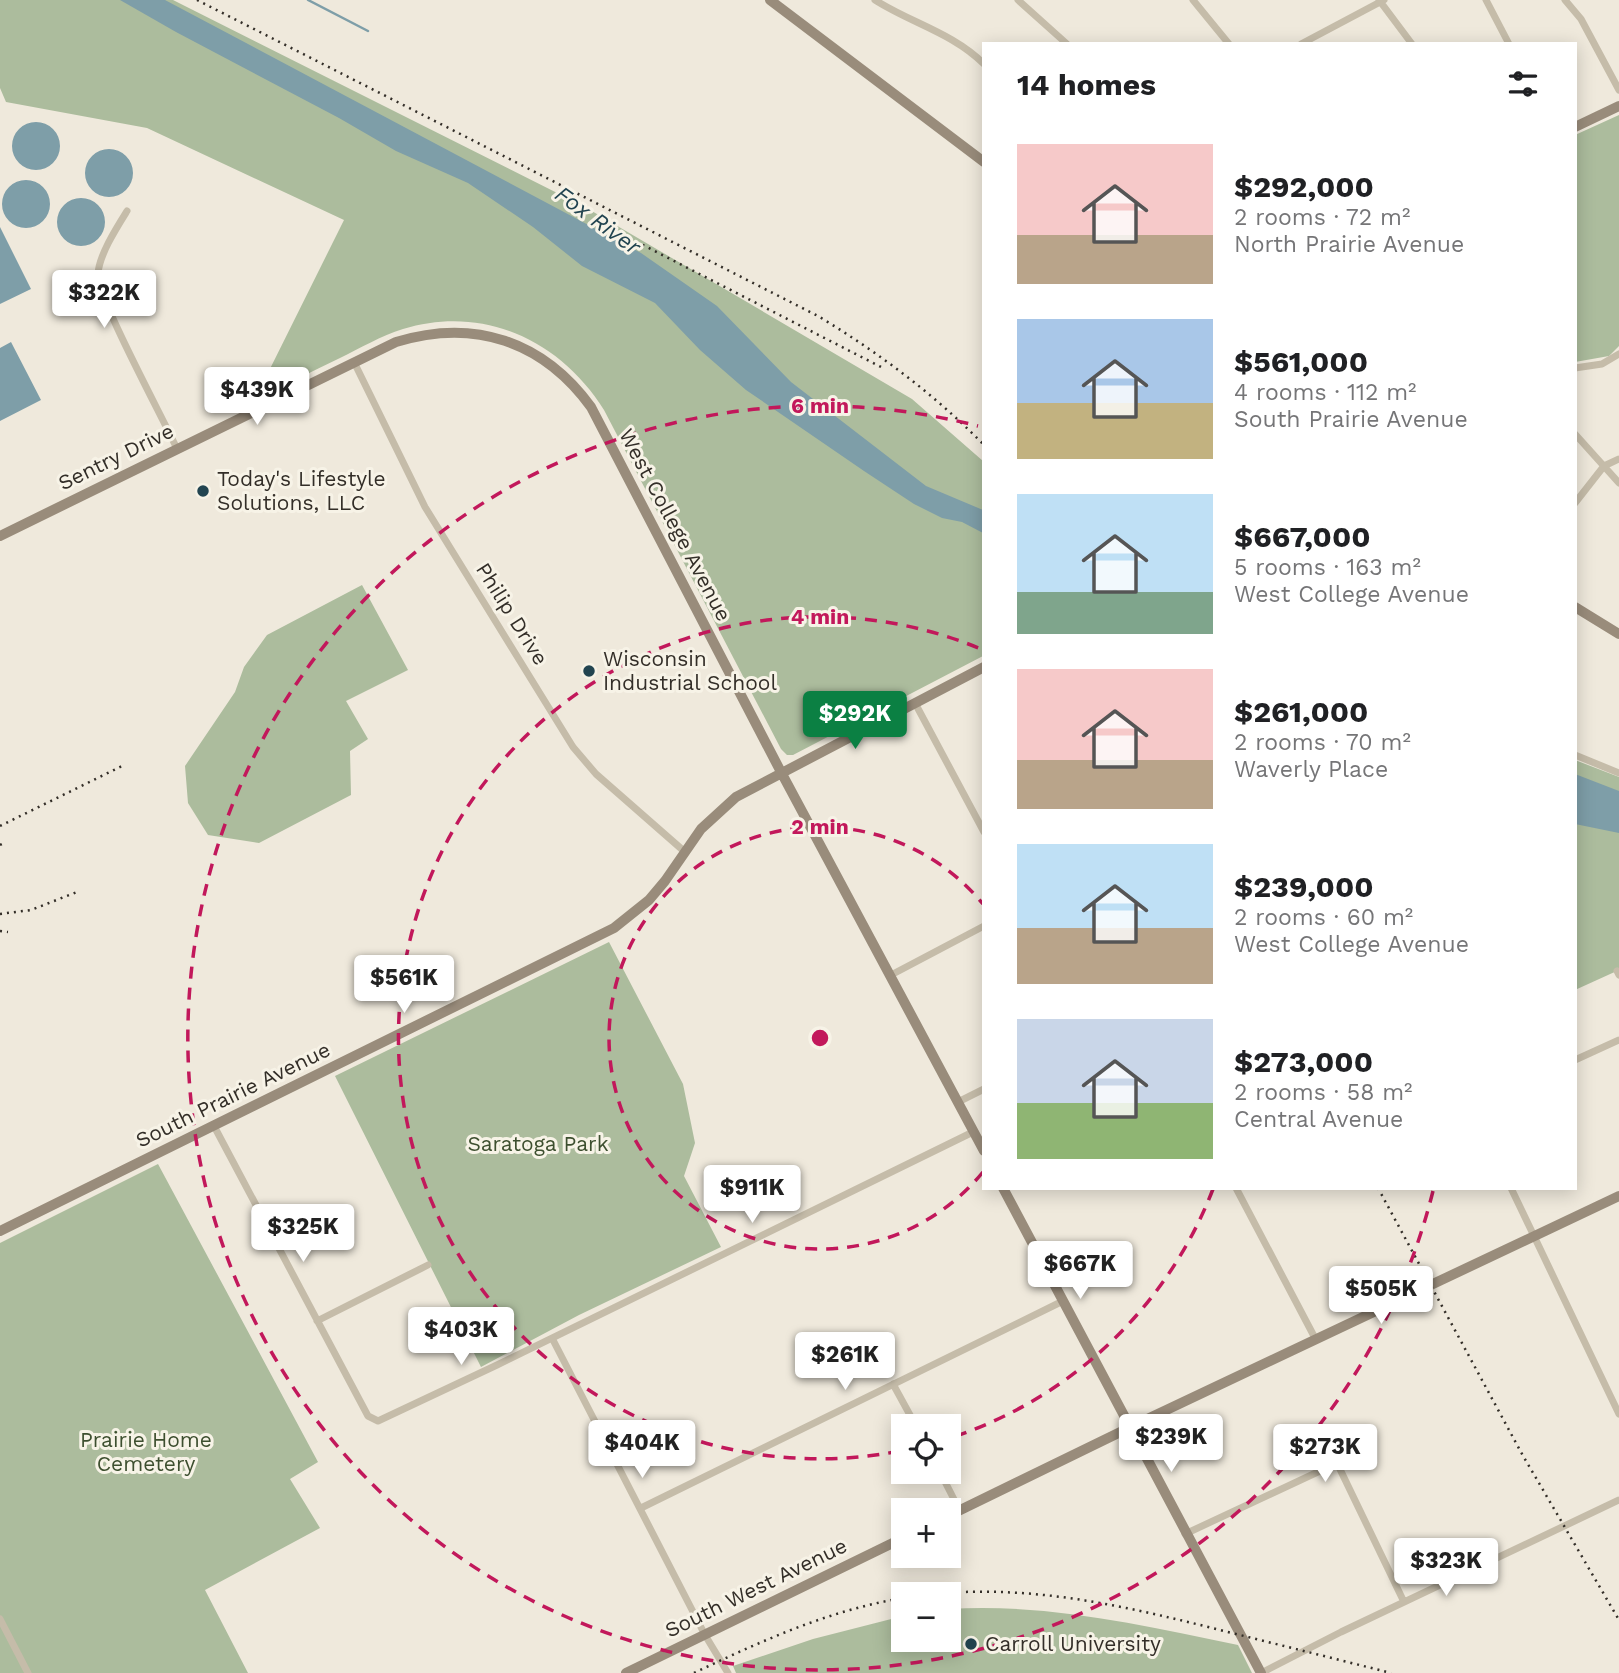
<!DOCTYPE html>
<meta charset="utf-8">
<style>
body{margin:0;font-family:"Work Sans",sans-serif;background:#f6f6f6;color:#202124;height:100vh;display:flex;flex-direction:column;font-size:26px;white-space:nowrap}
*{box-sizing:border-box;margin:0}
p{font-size:23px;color:#757577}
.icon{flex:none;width:38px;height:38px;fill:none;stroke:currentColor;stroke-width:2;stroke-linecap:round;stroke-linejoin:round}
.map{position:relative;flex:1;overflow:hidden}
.drawer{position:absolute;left:982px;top:42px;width:595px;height:1148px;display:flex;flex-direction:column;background:#fff;border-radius:0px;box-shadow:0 4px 18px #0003}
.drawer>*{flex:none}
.fabs{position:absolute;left:891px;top:1414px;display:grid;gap:14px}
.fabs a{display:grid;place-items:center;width:70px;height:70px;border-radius:0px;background:#fff;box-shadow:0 4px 18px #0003;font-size:35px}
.price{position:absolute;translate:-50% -60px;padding:0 16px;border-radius:7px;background:#fff;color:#222;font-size:23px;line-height:46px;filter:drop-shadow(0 2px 4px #0008)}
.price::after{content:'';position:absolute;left:50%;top:42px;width:21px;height:16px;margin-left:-10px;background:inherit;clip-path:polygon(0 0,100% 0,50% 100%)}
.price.active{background:#0b8043;color:#fff}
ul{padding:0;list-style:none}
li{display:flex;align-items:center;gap:21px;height:175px;padding:0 35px}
li span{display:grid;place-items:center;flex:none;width:196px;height:140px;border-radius:0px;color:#555}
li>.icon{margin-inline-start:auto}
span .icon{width:84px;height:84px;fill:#fffc;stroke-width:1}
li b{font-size:30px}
h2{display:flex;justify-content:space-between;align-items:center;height:84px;padding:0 35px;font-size:30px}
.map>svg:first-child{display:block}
.green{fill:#acbc9d}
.water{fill:#7e9ea8}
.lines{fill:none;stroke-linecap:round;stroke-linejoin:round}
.stream{stroke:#7e9ea8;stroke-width:2.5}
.street{stroke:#c5bca9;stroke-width:7}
.secondary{stroke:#998c7b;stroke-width:10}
.rail{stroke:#332e28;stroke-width:2.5;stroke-dasharray:2 5;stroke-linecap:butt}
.ring{fill:none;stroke:#c2185b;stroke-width:3.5;stroke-dasharray:12 9}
.poi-dot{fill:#224450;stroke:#f7f3e7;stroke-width:2.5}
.labels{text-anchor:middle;stroke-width:6;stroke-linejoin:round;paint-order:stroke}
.street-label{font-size:21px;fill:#332e28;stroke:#f7f3e7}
.poi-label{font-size:21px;fill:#332e28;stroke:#f7f3e7;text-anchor:start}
.park-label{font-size:21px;fill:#3d4f2f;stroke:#f7f3e7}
.water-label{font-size:23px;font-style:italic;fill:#224450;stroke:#f7f3e7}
.centre{fill:#c2185b;stroke:#f7f3e7;stroke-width:3.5}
.ring-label{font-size:21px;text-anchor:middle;font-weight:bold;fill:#c2185b;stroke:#f7f3e7;stroke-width:6;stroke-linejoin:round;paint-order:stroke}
</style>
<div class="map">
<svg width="1619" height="1673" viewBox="0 0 1619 1673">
<rect width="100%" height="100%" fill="#efe9dc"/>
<!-- green -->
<path class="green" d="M 0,0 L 173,0 L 585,207 L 912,399 L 983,461 L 983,656 L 793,755 L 787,755 L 781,749 L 604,410 C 561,341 484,304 403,329 C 381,336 360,348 340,358 C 311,372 282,386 254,401 L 344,220 L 147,128 L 6,102 L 0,88 Z
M 1619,115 L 1619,346 L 1609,356 L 1575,362 L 1575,135 Z
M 362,585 L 408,670 L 346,701 L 368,739 L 350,751 L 351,795 L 259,843 L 208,835 L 188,803 L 185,766 L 235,692 L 244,667 L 267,635 Z
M 1575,760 L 1619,777 L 1619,970 L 1575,990 Z
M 609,942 L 683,1084 L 695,1143 L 684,1176 L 721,1247 L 579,1315 L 481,1367 L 335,1076 Z
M 158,1164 L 318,1462 L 290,1479 L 320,1528 L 205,1590 L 248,1673 L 0,1673 L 0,1243 Z
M 949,1609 C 1047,1603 1142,1625 1238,1645 L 1252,1673 L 736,1673 L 733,1666 L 813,1639 L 903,1616 L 903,1640 L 948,1640 Z"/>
<!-- water -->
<path class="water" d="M 120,0 L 165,0 L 641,253 L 717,306 L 791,382 L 926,486 L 983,510 L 983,533 L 962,522 L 942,518 L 914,504 L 864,471 L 746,390 L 700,350 L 655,303 L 582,266 L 533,227 L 468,183 L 396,151 L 339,118 L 176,32 Z
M12 146a24 24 0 1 1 48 0a24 24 0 1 1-48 0Z
M85 173a24 24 0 1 1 48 0a24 24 0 1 1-48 0Z
M2 204a24 24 0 1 1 48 0a24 24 0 1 1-48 0Z
M57 222a24 24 0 1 1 48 0a24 24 0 1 1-48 0Z
M 0,227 L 31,289 L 0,304 Z
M 11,342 L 41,400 L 0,421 L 0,348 Z
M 1575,774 L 1619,791 L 1619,833 L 1575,824 Z"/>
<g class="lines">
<!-- stream -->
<path class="stream" d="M 308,0 L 368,31"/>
<!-- street -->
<path class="street" d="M 875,0 C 911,23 953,33 984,64
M 1018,0 L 1067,44
M 1193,0 L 1229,44
M 1379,0 L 1412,44
M 1486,0 L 1509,44
M 1565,0 L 1581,19 L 1619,90
M 1301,44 L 1384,0
M 127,211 C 117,227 99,255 98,274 C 96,295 164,420 177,449
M 354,362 L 425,507 L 573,747 L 596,774 L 685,852
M 1575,368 L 1602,364 L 1619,354
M 1575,434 L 1619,483
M 1575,503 L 1604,466 L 1619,459
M 915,703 L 984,832
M 1575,755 L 1619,773
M 1617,971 L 1619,975
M 891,975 L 984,926
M 1575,1060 L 1619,1040
M 958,1102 L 984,1089
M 214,1126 L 368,1416 L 378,1421 L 497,1365 L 973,1132
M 1236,1188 L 1316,1340
M 1511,1188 L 1619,1414
M 317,1321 L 428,1265
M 552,1338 L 705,1635 L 728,1673
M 893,1384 L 916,1426
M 940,1472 L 960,1511
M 641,1508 L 1063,1301
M 1185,1534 L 1337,1463 L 1404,1602
M 0,1619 L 28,1673
M 1261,1673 L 1341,1632 L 1619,1500"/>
<!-- secondary -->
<path class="secondary" d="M 770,0 L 984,162
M 1575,127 L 1619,106
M 0,536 L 396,342 C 474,318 543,341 591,407 L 781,772 L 984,1151
M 1575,607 L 1619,634
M 1003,1188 L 1261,1673
M 0,1231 L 614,928 L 649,900 L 665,881 L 701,829 L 736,797 L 984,667
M 948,1516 L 1141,1422 L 1619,1196
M 626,1673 L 903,1538"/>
<!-- rail -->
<path class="rail" d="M 197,0 L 818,316 C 879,353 934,394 984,445
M 604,228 L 639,243 L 883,368
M 0,826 L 122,766
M 0,845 L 6,842
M 0,914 L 31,910 L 77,892
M 0,931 L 8,932
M 1378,1188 L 1522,1454 L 1619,1620
M 931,1594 C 1039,1584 1133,1608 1236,1634 C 1288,1647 1340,1660 1391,1673
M 694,1673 C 761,1641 830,1610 903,1598"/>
</g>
<!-- distance rings -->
<g class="ring">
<path d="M983 1172A211 211 0 1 1 983 904"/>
<path d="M1213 1189A421 421 0 0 1 950 1438M900 1451A421 421 0 1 1 981 649"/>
<path d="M1433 1191A632 632 0 1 1 978 426"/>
</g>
<!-- markers -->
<g class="poi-dot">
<circle cx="203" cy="491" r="7"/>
<circle cx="589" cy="671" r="7"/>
<circle cx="971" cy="1644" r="7"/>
</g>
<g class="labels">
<!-- street labels -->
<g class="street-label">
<text transform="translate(116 457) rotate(-26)" y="7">Sentry Drive</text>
<text transform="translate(675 525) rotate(62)" y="7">West College Avenue</text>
<text transform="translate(512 614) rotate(58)" y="7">Philip Drive</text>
<text transform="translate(233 1095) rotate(-26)" y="7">South Prairie Avenue</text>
<text transform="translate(756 1588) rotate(-26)" y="7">South West Avenue</text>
</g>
<!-- poi labels -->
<g class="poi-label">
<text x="217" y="486">Today's Lifestyle<tspan x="217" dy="24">Solutions, LLC</tspan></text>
<text x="603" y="666">Wisconsin<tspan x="603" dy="24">Industrial School</tspan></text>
<text x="985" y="1651">Carroll University</text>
</g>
<!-- park labels -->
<g class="park-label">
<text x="538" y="1151">Saratoga Park</text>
<text x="146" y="1447">Prairie Home<tspan x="146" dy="24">Cemetery</tspan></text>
</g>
<!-- water labels -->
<g class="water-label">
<text transform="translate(598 220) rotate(36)" y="8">Fox River</text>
</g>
</g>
<circle cx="820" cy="1038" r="10" class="centre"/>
<g class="ring-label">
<text x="820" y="413">6 min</text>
<text x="820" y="624">4 min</text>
<text x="820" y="834">2 min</text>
</g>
</svg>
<div class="fabs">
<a><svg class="icon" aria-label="locate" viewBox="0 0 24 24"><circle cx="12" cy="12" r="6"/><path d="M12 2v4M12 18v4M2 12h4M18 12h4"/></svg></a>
<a>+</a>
<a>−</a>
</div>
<b class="price" style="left:104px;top:330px">$322K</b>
<b class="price" style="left:257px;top:427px">$439K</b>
<b class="price active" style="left:855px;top:751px">$292K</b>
<b class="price" style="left:404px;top:1015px">$561K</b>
<b class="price" style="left:752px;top:1225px">$911K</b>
<b class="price" style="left:303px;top:1264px">$325K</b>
<b class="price" style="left:1080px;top:1301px">$667K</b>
<b class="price" style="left:1381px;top:1326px">$505K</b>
<b class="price" style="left:461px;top:1367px">$403K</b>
<b class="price" style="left:845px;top:1392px">$261K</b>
<b class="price" style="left:1171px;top:1474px">$239K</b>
<b class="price" style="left:642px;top:1480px">$404K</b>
<b class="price" style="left:1325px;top:1484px">$273K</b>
<b class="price" style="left:1446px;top:1598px">$323K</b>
<section class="drawer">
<h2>14 homes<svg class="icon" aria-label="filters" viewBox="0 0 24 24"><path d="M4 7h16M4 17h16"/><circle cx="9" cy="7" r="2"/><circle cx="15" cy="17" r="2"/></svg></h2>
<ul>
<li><span style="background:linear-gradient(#f6c9c9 65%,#b9a48a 0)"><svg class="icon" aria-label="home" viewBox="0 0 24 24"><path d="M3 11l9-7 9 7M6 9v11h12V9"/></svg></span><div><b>$292,000</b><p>2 rooms · 72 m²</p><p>North Prairie Avenue</p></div></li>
<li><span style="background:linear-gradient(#a9c7e8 60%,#c2b280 0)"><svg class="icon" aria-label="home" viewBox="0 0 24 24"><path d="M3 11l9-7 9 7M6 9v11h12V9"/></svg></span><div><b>$561,000</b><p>4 rooms · 112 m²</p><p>South Prairie Avenue</p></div></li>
<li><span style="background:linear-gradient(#bfe0f5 70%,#7fa58c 0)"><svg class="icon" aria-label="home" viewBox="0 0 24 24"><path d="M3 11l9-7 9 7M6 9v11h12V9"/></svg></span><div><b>$667,000</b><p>5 rooms · 163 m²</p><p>West College Avenue</p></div></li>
<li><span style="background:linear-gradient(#f6c9c9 65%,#b9a48a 0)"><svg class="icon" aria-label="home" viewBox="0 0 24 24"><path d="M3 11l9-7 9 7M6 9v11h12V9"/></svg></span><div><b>$261,000</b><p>2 rooms · 70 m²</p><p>Waverly Place</p></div></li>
<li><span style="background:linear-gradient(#bfe0f5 60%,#b9a48a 0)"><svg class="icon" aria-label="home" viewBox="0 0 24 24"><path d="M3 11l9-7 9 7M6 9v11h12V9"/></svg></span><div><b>$239,000</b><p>2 rooms · 60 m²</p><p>West College Avenue</p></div></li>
<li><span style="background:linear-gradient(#c9d6e8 60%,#8fb573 0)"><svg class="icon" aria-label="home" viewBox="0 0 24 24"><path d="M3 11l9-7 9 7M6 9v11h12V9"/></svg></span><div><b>$273,000</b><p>2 rooms · 58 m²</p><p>Central Avenue</p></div></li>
</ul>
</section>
</div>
